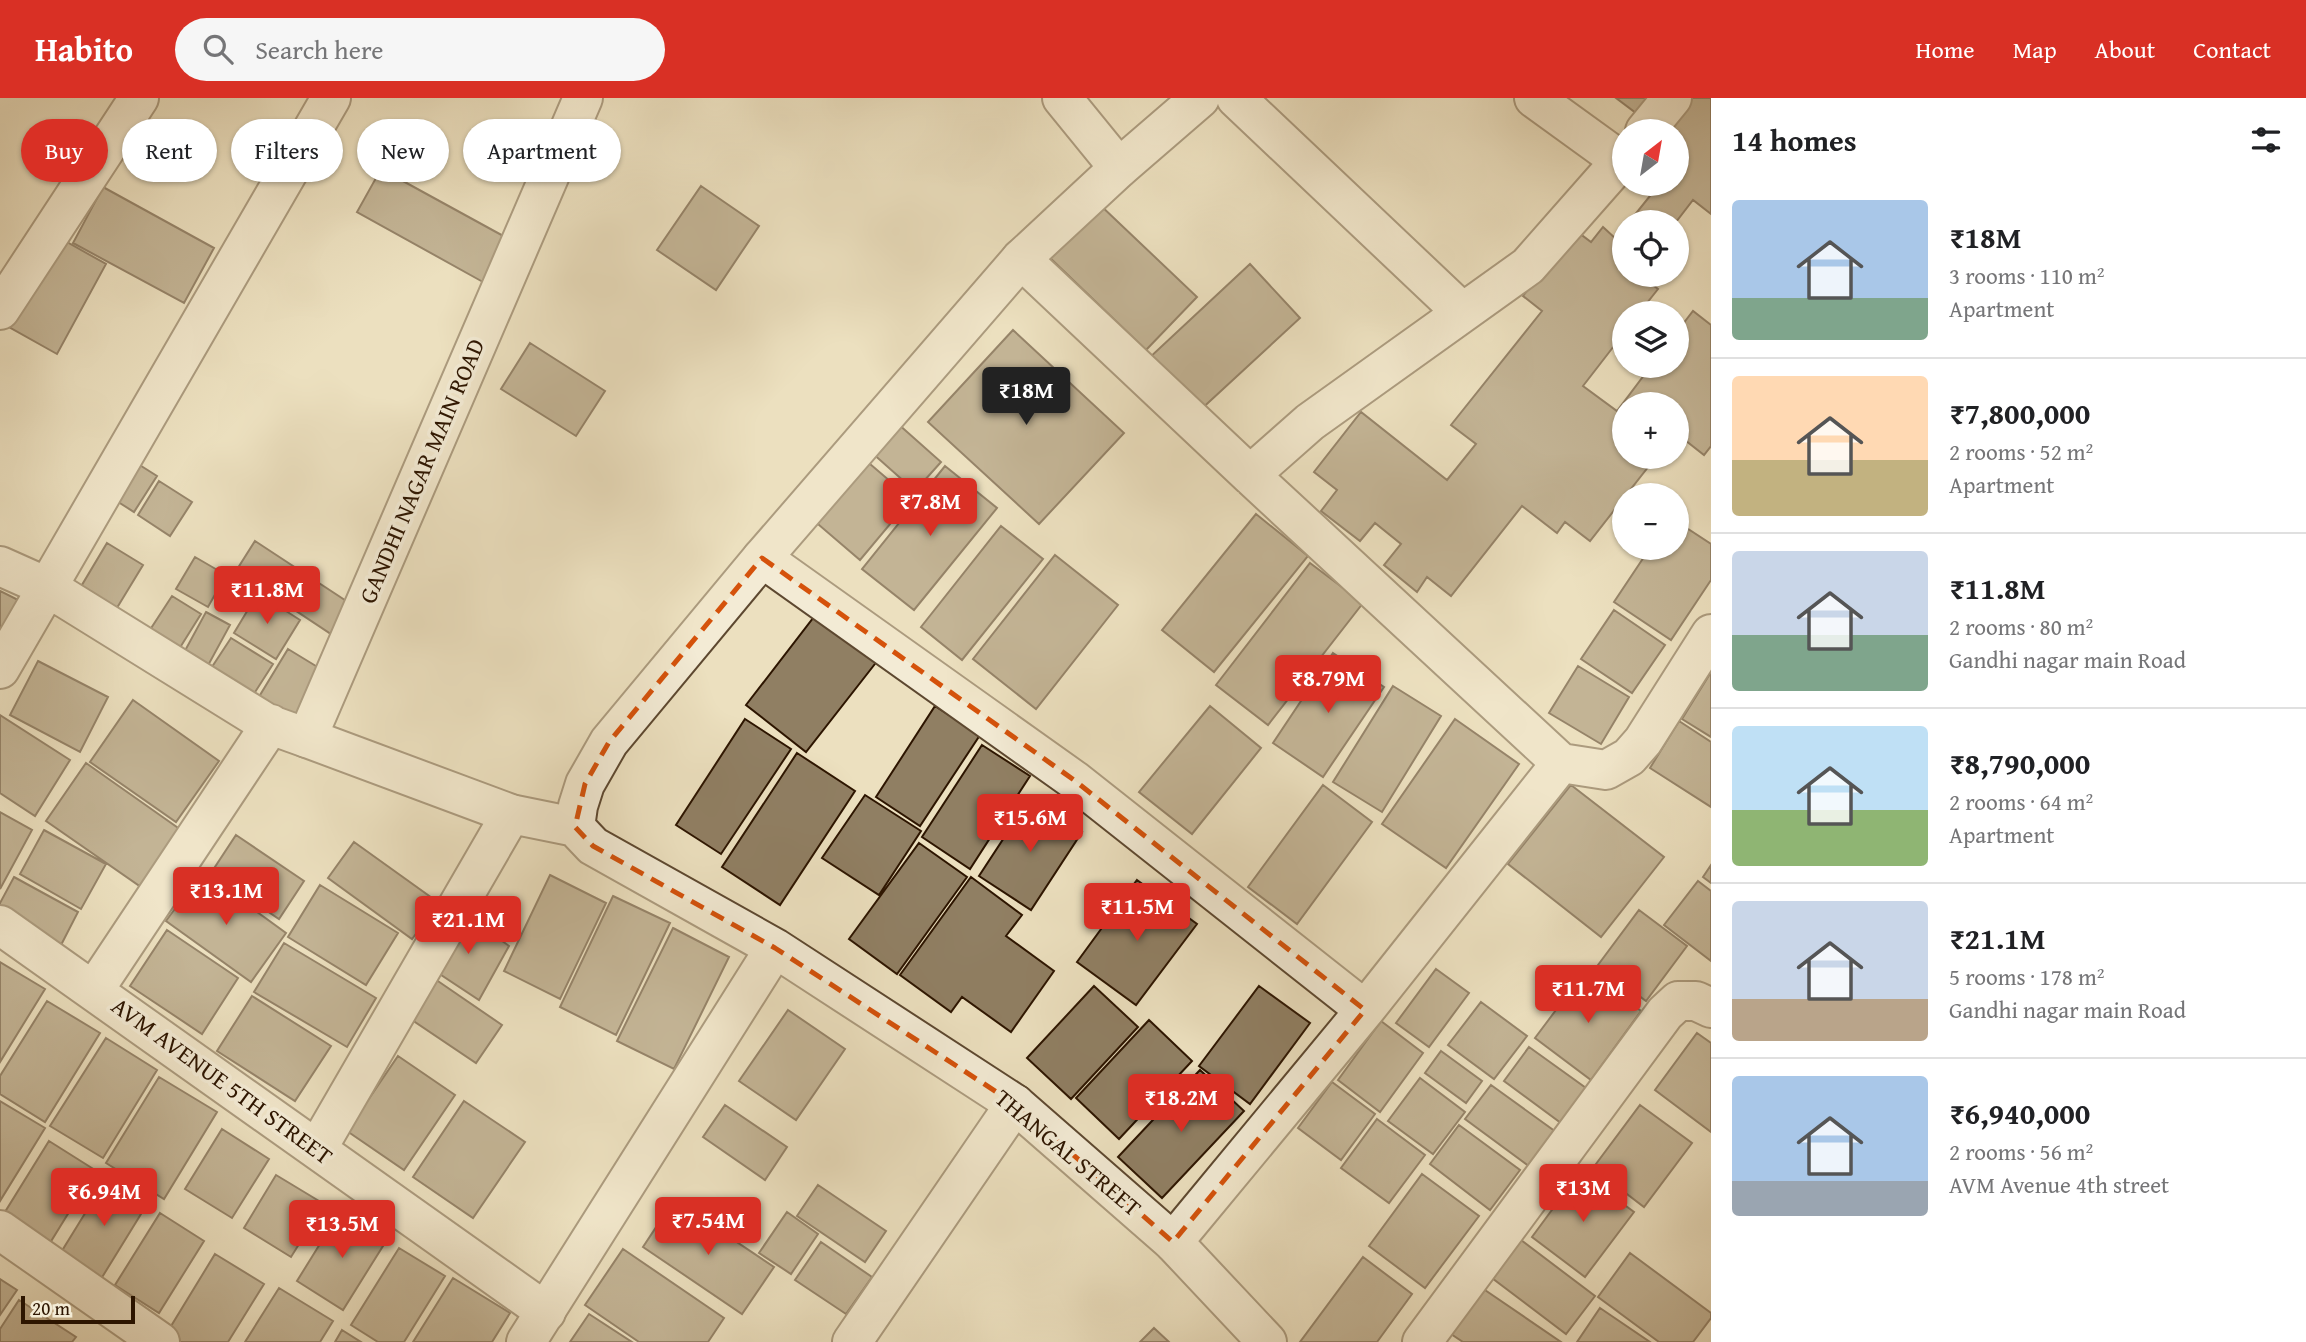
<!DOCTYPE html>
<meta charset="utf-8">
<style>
body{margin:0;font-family:"Gentium Book Plus",serif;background:#f6f6f6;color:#202124;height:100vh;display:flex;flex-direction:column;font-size:26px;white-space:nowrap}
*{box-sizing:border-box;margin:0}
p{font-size:23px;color:#757577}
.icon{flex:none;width:38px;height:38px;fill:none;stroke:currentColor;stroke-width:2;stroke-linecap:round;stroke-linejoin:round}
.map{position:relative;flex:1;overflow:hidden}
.details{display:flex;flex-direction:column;background:#fff;width:595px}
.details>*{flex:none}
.guide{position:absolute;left:21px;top:21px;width:665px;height:63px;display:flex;gap:14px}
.needle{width:46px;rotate:31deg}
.controls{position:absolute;left:1612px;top:21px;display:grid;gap:14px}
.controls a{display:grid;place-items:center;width:77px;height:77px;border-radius:50%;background:#fff;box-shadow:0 2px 5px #0004;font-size:35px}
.scale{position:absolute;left:21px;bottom:18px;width:114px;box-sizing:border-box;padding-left:7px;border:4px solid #2d1500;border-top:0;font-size:19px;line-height:24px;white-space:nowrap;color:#2d1500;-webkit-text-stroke:5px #f3ebd5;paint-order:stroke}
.price{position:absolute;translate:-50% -60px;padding:0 16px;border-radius:7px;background:#d93025;color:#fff;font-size:23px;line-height:46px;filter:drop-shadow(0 2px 4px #0008)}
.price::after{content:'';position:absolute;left:50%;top:42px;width:21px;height:16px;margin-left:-10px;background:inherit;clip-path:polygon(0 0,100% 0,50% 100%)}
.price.on{background:#222;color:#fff}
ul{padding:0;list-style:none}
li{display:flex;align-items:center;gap:21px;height:175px;padding:0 21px}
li+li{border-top:2px solid #e0e0e0}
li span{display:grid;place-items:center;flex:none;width:196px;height:140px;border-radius:7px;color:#555}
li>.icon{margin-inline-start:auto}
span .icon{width:84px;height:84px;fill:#fffc;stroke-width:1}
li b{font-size:30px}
h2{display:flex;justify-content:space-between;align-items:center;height:84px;padding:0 21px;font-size:30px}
.tag{padding:0 24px;border-radius:32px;background:#fff;box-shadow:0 2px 5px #0004;font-size:24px;line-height:63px}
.tag.on{background:#d93025;color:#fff}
header{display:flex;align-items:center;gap:42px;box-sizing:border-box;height:98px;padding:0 35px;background:#d93025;color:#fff}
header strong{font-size:33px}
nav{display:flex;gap:38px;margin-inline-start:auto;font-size:24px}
.search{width:490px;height:63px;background:#f6f6f6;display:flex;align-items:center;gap:18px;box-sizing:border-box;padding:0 24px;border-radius:38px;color:#757577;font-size:26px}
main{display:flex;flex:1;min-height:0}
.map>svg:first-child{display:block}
.building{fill:#907f63;stroke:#2d1500;stroke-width:2}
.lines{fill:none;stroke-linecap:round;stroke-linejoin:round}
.minor-casing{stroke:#5d4830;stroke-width:42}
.tertiary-casing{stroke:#5d4830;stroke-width:42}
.minor{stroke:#f3ebd5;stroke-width:38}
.tertiary{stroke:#f3ebd5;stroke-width:38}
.marked{fill:none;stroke:#d5520b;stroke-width:5;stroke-dasharray:14 9;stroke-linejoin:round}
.labels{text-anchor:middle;stroke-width:7;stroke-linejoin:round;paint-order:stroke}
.street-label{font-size:24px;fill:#2d1500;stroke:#f3ebd5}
</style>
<header>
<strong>Habito</strong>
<div class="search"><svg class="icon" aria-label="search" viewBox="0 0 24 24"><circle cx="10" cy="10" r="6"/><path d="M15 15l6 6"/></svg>Search here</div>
<nav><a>Home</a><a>Map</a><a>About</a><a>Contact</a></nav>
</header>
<main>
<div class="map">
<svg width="1711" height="1244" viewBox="0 0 1711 1244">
<rect width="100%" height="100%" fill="#ece0bf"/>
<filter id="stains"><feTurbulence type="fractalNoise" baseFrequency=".00286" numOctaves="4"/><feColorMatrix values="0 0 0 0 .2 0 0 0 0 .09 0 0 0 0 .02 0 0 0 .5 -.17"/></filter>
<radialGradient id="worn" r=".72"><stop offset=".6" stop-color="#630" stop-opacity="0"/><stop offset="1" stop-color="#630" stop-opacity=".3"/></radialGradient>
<!-- building -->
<path class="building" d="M 1616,0 L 1648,0 L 1636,15 Z
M 1680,0 L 1711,0 L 1711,116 L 1693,102 L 1676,124 L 1629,124 L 1658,88 L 1656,86 L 1676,86 L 1676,33 L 1654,33 Z
M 381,71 L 507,140 L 483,184 L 357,114 Z
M 701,88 L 759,128 L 716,192 L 657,152 Z
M 103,89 L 214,150 L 184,205 L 73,145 Z
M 1098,105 L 1197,199 L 1146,252 L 1047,157 Z
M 1603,129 L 1616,141 L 1624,131 L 1624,177 L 1639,177 L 1658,191 L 1639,215 L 1624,215 L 1624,235 L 1583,288 L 1617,313 L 1651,268 L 1676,268 L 1676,235 L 1693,213 L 1711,227 L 1711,348 L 1704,357 L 1676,335 L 1676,306 L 1624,306 L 1624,359 L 1656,359 L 1590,443 L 1565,424 L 1557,435 L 1522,408 L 1451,498 L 1427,479 L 1417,494 L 1384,467 L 1401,446 L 1375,425 L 1360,443 L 1321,413 L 1337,392 L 1314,374 L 1361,314 L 1447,382 L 1476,346 L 1451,327 L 1542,213 L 1523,198 L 1575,132 L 1591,144 Z
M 58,139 L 106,166 L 57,256 L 9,229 Z
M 1250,166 L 1300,220 L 1197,315 L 1147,262 Z
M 1013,232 L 1124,335 L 1039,426 L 928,324 Z
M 530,245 L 605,293 L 576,338 L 501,291 Z
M 897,325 L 941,364 L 915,393 L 871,354 Z
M 127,359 L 157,378 L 134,414 L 104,395 Z
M 863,360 L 911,401 L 860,462 L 812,421 Z
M 945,368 L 997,410 L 914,512 L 862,471 Z
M 159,383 L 192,404 L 170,438 L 138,417 Z
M 1256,416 L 1308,458 L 1214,574 L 1162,532 Z
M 1676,423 L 1711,446 L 1711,482 L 1671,542 L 1614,504 L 1650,450 L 1676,450 Z
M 1001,428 L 1043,461 L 962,562 L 921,529 Z
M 255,443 L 360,512 L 340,542 L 236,473 Z
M 107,445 L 143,467 L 109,523 L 73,502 Z
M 1055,457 L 1118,507 L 1036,611 L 973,561 Z
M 195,459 L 226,477 L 208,509 L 176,491 Z
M 1310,465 L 1363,505 L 1268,627 L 1216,587 Z
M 0,493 L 28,507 L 0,553 Z
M 258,495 L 300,522 L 276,561 L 234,535 Z
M 172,498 L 201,516 L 176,556 L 146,538 Z
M 1614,512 L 1665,547 L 1632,595 L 1581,561 Z
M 206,514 L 230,527 L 205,573 L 181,560 Z
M 817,515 L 878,562 L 806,654 L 746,607 Z
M 231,540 L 273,566 L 250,602 L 208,575 Z
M 288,551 L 329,576 L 296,632 L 254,607 Z
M 1333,555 L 1384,589 L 1323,679 L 1273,645 Z
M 38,563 L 108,599 L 80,654 L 10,617 Z
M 1578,568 L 1629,599 L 1601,646 L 1549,615 Z
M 1711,574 L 1711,639 L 1682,621 Z
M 1393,588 L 1441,618 L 1382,714 L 1333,684 Z
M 133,602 L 219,663 L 176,724 L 90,664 Z
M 935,608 L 980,637 L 920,728 L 876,699 Z
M 1210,608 L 1261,650 L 1192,736 L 1139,694 Z
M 0,617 L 70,662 L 35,718 L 0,695 Z
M 745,621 L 791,651 L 721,756 L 676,727 Z
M 1455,621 L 1519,666 L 1446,770 L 1382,726 Z
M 1679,623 L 1711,644 L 1711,709 L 1650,670 Z
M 982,647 L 1030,678 L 970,771 L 922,739 Z
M 797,655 L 855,693 L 780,807 L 722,769 Z
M 86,665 L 181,732 L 141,789 L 46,723 Z
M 1323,687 L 1372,724 L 1297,826 L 1248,789 Z
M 1571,687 L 1664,759 L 1601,839 L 1508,766 Z
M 865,697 L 921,733 L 879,797 L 822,760 Z
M 1030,700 L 1082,734 L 1031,812 L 979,778 Z
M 0,714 L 32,732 L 0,791 Z
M 44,732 L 106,766 L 81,811 L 20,776 Z
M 236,737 L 304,783 L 279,821 L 211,775 Z
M 354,744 L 439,805 L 412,841 L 328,780 Z
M 919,745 L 967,779 L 897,876 L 849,841 Z
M 1711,767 L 1711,785 L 1703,779 Z
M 202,774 L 286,835 L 251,884 L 166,823 Z
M 550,777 L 606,805 L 560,901 L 504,873 Z
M 14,779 L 78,814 L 61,847 L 0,813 L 0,805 Z
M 971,779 L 1022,817 L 1006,838 L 1054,873 L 1011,934 L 962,899 L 951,914 L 900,877 Z
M 1137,782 L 1197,826 L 1136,907 L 1077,864 Z
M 1698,783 L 1711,793 L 1711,863 L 1664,827 Z
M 320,787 L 398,835 L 366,887 L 288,839 Z
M 613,798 L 670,825 L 616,937 L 560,909 Z
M 1639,812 L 1687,848 L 1646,903 L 1598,867 Z
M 461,813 L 509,848 L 479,902 L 426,867 Z
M 673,830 L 729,859 L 674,971 L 617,943 Z
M 167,832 L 238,880 L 202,936 L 130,888 Z
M 284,845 L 376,900 L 347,949 L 254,894 Z
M 0,864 L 45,891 L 0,964 Z
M 1436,871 L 1469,895 L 1429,949 L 1396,925 Z
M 1586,872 L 1641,913 L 1591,982 L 1535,940 Z
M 432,879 L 502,927 L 476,965 L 406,918 Z
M 1094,888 L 1138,929 L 1071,1001 L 1027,960 Z
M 1259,888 L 1310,925 L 1250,1006 L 1199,968 Z
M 252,898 L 331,948 L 295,1003 L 217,953 Z
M 47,903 L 100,935 L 45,1024 L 0,996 L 0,978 Z
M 1481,904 L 1527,938 L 1494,981 L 1448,947 Z
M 788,912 L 845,951 L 796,1022 L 739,983 Z
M 1149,922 L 1192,963 L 1119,1041 L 1076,1000 Z
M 1381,923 L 1423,955 L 1380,1014 L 1338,982 Z
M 1697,935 L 1711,945 L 1711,1034 L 1655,992 Z
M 106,940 L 157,972 L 103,1060 L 50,1028 Z
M 1529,949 L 1586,990 L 1561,1025 L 1504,983 Z
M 1441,953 L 1482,983 L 1466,1005 L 1425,975 Z
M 398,958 L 455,997 L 404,1072 L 347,1033 Z
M 1200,972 L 1244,1013 L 1162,1100 L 1118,1059 Z
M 159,979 L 217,1014 L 164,1101 L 106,1065 Z
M 1420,980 L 1465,1014 L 1433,1056 L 1388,1023 Z
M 1332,984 L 1375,1016 L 1341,1062 L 1298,1030 Z
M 1491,987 L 1556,1034 L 1530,1069 L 1465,1021 Z
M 0,1003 L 45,1030 L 0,1103 Z
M 464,1003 L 525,1044 L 473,1120 L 413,1079 Z
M 725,1007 L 787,1049 L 765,1082 L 703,1039 Z
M 1640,1007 L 1692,1045 L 1644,1109 L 1593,1070 Z
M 1377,1021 L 1425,1057 L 1389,1105 L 1341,1070 Z
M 1459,1027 L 1520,1072 L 1490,1112 L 1430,1066 Z
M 222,1031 L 269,1061 L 232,1120 L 185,1091 Z
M 49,1043 L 95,1072 L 45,1153 L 0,1122 Z
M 1580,1074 L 1634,1114 L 1585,1179 L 1532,1139 Z
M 1422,1076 L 1479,1118 L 1425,1190 L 1369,1148 Z
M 276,1077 L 324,1106 L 291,1159 L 244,1130 Z
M 108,1078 L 149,1103 L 101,1181 L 60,1156 Z
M 818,1087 L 886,1133 L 865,1164 L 797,1118 Z
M 674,1102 L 774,1169 L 742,1216 L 643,1149 Z
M 341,1112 L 388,1140 L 343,1212 L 297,1183 Z
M 787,1114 L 818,1136 L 791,1176 L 759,1155 Z
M 160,1115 L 204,1143 L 159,1215 L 115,1187 Z
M 1517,1139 L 1595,1198 L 1566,1236 L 1488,1177 Z
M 821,1144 L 872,1179 L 846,1216 L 795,1182 Z
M 399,1150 L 445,1178 L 404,1244 L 378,1244 L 351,1227 Z
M 623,1151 L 724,1220 L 708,1244 L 639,1244 L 585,1207 Z
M 1630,1155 L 1711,1215 L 1711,1220 L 1693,1244 L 1659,1244 L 1598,1199 Z
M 215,1156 L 264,1186 L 228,1244 L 175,1244 L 165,1238 Z
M 1363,1159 L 1412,1196 L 1377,1244 L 1300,1244 Z
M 453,1180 L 510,1215 L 492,1244 L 413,1244 Z
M 0,1181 L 17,1192 L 0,1217 Z
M 279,1190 L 333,1223 L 320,1244 L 245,1244 Z
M 1482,1190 L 1561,1244 L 1463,1244 L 1451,1236 Z
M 19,1202 L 76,1239 L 72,1244 L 0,1244 L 0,1231 Z
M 1600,1210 L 1650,1244 L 1577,1244 Z
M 589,1216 L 632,1244 L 570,1244 Z
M 1154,1230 L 1169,1244 L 1140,1244 Z
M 342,1232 L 361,1244 L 335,1244 Z"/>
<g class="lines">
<!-- minor casing -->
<g class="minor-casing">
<path id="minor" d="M 1062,0 L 1119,70
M 1236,0 L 1462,214
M 1534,0 L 1621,63
M 1645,33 L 1672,0
M 1021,161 L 1250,377 L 1561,665
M 0,212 L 139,0
M 1250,377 L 1310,324 L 1528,168 L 1624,59
M 762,460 L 1074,682 L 1365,912
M 0,468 L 47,489 L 268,626 L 307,640
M 0,571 L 331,0
M 0,827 L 546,1214
M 94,892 L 271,626
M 317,1051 L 511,716
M 0,1132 L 160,1244
M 1173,1144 L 1365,912 L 1561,665 L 1606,672 L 1629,659 L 1643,643 L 1711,536
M 852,1244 L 1015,1006
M 1422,1244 L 1665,915 L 1678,903 L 1696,903 L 1711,910"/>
</g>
<!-- tertiary casing -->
<g class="tertiary-casing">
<path id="tertiary" d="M 575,729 L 511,716 L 307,640 L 583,0
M 575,729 L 578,708 L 585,686 L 609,644 L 762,460 L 1021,161 L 1119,70 L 1200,0
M 575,729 L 593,748 L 775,850 L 1015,1006 L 1173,1144 L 1267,1244
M 526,1244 L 775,850"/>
</g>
<!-- minor -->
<use href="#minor" class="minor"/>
<!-- tertiary -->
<use href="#tertiary" class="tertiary"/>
</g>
<!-- marked area -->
<path d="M0 0H1711V1244H0ZM 762,460 L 1074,682 L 1365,912 L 1173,1144 L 1015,1006 L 775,850 L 593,748 L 575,729 L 585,686 L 609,644 Z" fill="#ece0bf" fill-opacity=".55" fill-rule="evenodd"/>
<path class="marked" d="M 762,460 L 1074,682 L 1365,912 L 1173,1144 L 1015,1006 L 775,850 L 593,748 L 575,729 L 585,686 L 609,644 Z"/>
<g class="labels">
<!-- street labels -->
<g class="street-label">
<text transform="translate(422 373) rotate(-67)" y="8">GANDHI NAGAR MAIN ROAD</text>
<text transform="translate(222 983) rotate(36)" y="8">AVM AVENUE 5TH STREET</text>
<text transform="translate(1068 1055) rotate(40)" y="8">THANGAL STREET</text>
</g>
</g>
<rect width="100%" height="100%" filter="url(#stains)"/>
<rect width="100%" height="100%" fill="url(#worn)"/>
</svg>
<div class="controls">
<a><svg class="needle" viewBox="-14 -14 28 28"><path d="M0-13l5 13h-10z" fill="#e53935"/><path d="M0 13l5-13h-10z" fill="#757577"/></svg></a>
<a><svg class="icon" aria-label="locate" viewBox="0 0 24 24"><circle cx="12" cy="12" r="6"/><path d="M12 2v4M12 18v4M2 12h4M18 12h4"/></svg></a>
<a><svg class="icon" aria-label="layers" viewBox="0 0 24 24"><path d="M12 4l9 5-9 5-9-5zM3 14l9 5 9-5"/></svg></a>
<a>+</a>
<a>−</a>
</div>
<div class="scale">20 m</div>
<b class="price on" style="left:1026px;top:329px">₹18M</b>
<b class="price" style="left:930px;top:440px">₹7.8M</b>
<b class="price" style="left:267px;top:528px">₹11.8M</b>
<b class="price" style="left:1328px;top:617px">₹8.79M</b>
<b class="price" style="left:1030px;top:756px">₹15.6M</b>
<b class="price" style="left:226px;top:829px">₹13.1M</b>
<b class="price" style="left:1137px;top:845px">₹11.5M</b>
<b class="price" style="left:468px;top:858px">₹21.1M</b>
<b class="price" style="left:1588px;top:927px">₹11.7M</b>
<b class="price" style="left:1181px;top:1036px">₹18.2M</b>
<b class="price" style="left:1583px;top:1126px">₹13M</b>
<b class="price" style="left:104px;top:1130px">₹6.94M</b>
<b class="price" style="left:708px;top:1159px">₹7.54M</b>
<b class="price" style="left:342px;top:1162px">₹13.5M</b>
<div class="guide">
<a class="tag on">Buy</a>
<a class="tag">Rent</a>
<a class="tag">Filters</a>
<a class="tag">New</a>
<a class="tag">Apartment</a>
</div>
</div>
<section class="details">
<h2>14 homes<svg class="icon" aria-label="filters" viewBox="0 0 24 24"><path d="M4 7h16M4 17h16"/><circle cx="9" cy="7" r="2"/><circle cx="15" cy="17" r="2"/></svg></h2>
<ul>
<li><span style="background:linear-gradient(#a9c7e8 70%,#7fa58c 0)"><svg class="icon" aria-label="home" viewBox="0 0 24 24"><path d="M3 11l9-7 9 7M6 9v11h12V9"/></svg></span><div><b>₹18M</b><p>3 rooms · 110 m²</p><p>Apartment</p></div></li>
<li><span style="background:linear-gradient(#ffd9b3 60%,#c2b280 0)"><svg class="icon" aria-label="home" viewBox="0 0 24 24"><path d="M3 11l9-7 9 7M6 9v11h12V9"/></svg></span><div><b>₹7,800,000</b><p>2 rooms · 52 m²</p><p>Apartment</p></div></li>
<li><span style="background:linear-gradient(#c9d6e8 60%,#7fa58c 0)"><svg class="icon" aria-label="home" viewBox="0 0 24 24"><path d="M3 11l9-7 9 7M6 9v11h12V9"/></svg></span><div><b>₹11.8M</b><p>2 rooms · 80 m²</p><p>Gandhi nagar main Road</p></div></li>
<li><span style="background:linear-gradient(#bfe0f5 60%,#8fb573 0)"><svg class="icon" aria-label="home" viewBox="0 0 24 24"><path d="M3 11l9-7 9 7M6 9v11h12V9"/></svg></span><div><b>₹8,790,000</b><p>2 rooms · 64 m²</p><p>Apartment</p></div></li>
<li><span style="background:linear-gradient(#c9d6e8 70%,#b9a48a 0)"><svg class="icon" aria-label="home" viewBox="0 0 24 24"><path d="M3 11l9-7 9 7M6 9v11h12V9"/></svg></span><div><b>₹21.1M</b><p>5 rooms · 178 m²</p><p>Gandhi nagar main Road</p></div></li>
<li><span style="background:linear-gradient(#a9c7e8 75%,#9aa5b1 0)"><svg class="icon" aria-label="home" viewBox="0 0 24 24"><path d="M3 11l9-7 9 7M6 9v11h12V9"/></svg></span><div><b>₹6,940,000</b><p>2 rooms · 56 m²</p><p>AVM Avenue 4th street</p></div></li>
</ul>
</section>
</main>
